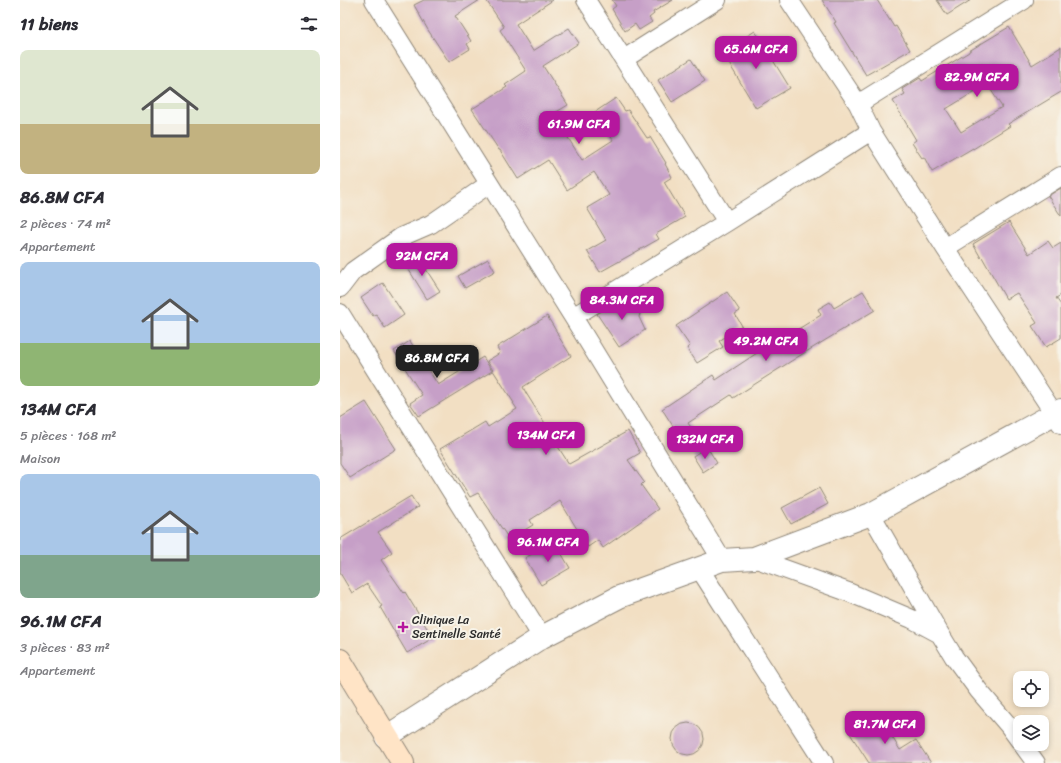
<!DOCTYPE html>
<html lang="fr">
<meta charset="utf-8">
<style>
body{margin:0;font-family:Sriracha,sans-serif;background:#f2f2f3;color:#2b2b33;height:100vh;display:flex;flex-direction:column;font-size:15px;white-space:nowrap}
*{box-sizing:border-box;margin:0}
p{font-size:13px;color:#7c7c81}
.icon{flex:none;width:22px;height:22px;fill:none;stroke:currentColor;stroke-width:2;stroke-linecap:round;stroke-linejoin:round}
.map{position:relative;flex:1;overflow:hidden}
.panel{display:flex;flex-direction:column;background:#fff;width:340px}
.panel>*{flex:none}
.controls{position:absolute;left:673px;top:671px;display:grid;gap:8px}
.controls a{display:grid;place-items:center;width:36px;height:36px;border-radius:8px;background:#fff;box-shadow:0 2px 6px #0003;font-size:20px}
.price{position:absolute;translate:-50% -34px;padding:0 9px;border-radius:8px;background:#b5179e;color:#fff;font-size:13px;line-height:26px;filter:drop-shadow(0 1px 2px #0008)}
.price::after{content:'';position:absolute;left:50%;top:24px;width:12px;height:9px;margin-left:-6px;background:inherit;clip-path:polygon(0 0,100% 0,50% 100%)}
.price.active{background:#222;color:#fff}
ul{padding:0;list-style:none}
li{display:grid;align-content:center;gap:8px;height:212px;padding:0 20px}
li span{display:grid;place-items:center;height:124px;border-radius:8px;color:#555}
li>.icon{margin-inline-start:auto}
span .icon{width:72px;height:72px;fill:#fffc;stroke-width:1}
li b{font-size:17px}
h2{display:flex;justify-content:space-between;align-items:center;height:48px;padding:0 20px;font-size:17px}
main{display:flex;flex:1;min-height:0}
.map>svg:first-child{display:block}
.building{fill:#c69fc7;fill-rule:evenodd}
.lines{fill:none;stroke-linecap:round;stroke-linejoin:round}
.minor-casing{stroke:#8e8577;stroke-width:20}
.tertiary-casing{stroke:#8e8577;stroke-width:24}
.secondary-casing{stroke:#8e8577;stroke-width:24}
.minor{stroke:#fff;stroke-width:18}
.tertiary{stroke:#fff;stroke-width:22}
.secondary{stroke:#ffe4c6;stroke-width:22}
.poi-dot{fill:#b5179e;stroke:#f7f3e8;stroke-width:1.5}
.labels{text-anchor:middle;stroke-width:4;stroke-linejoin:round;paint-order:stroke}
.poi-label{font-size:12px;fill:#2b2b2b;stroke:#f7f3e8;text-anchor:start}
</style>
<main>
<section class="panel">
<h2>11 biens<svg class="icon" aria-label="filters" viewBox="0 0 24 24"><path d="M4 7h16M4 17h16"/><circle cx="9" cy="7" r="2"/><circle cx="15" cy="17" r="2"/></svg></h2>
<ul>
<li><span style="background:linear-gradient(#dfe7d0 60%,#c2b280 0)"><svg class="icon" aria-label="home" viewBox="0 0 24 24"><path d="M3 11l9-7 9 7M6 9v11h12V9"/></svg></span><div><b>86.8M CFA</b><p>2 pièces · 74 m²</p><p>Appartement</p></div></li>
<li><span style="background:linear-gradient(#a9c7e8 65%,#8fb573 0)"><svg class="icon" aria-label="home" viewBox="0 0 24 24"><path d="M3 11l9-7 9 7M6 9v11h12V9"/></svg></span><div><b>134M CFA</b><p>5 pièces · 168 m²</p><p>Maison</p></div></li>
<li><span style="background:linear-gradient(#a9c7e8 65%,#7fa58c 0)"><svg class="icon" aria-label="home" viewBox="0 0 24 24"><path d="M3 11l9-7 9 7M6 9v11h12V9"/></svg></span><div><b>96.1M CFA</b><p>3 pièces · 83 m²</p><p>Appartement</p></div></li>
</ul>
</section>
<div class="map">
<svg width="721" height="763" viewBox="0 0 721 763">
<rect width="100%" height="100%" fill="#f7f3e8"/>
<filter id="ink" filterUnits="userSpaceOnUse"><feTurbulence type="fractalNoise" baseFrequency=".025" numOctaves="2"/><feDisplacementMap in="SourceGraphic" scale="8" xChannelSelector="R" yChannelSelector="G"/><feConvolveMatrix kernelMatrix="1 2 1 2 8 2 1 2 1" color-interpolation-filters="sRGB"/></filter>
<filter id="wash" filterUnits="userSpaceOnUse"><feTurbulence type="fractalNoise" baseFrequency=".012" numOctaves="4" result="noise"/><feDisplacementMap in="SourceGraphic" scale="16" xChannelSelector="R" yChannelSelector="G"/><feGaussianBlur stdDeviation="0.9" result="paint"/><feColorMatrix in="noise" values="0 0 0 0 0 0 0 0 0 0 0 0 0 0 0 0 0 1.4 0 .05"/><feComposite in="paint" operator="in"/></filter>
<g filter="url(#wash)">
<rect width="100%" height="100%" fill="#f2dfc3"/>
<g id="blocks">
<!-- building -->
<path class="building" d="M 84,0 L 140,0 L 115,16 L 131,41 L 127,44 L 130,49 L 109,62 L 88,30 L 74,5 Z
M 146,0 L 213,0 L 176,24 L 193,51 L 229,28 L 239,43 L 203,66 L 228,105 L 213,114 L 242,160 L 273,140 L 255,112 L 276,98 L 285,111 L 288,110 L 307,138 L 310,137 L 326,163 L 325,164 L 332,177 L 324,182 L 345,217 L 316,234 L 319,239 L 260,272 L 247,251 L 266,240 L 247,208 L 269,195 L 254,172 L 227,190 L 208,160 L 178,179 L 160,150 L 159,150 L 132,109 L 167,87 L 165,85 L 186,71 L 160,30 L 164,27 Z
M 272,0 L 333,0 L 313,12 L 314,14 L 309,18 L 312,22 L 299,30 L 295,24 L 285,31 L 272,9 L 276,6 Z
M 482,0 L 537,0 L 554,27 L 556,26 L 570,50 L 526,75 L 494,23 L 496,22 Z
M 597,0 L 631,0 L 607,15 Z
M 669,27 L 692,65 L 721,47 L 721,92 L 668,124 L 670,126 L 633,149 L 633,148 L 592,172 L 584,157 L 582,158 L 572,143 L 576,140 L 553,101 L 565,94 L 562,89 L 580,78 L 582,81 L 629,52 L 629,51 ZM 647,84 L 662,107 L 621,132 L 606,109 Z
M 415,31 L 450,88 L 416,108 L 382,52 Z
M 351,59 L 365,81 L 332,102 L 318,80 Z
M 721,188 L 721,216 L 708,196 Z
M 669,222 L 689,254 L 708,241 L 713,248 L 721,243 L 721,295 L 716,298 L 721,305 L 721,338 L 706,347 L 692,326 L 697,323 L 677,293 L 666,299 L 642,257 L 641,258 L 633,244 Z
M 76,254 L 100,291 L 87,299 L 64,262 Z
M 148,259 L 155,271 L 125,288 L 118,276 Z
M 43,283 L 64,315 L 45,328 L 36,314 L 33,316 L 21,298 Z
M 523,291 L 535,310 L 456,358 L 393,398 L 391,395 L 348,423 L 352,429 L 340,437 L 322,409 L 373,375 L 376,380 L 446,334 L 447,336 L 481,315 L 478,309 L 490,302 L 494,308 Z
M 387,292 L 400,311 L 395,314 L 402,326 L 379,341 L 383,347 L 357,363 L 347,348 L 350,346 L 336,326 Z
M 288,295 L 300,314 L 299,317 L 305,330 L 279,347 L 257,314 Z
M 207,316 L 218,334 L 217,334 L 231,356 L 183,387 L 186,393 L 216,441 L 215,442 L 229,464 L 288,431 L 300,453 L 288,460 L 304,482 L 301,485 L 318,509 L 263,548 L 258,540 L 248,547 L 220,501 L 190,520 L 193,525 L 169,539 L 138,493 L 130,497 L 100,449 L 145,422 L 148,427 L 177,409 L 173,403 L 174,403 L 147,361 L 160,353 L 157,347 Z
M 70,341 L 98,385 L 143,357 L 152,371 L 79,416 L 70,403 L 82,395 L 54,351 Z
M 26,402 L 56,449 L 10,478 L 0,463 L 0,418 Z
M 367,447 L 377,463 L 363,472 L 353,456 Z
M 479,488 L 488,504 L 451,524 L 442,508 Z
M 71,496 L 78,507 L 38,532 L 52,552 L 41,560 L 64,593 L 65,592 L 93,638 L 67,653 L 40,607 L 42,606 L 27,584 L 12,593 L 0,573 L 0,539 Z
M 214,541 L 230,568 L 201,585 L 185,558 Z
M 538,714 L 560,750 L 576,740 L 591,763 L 529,763 L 509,732 Z
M332 739a16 16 0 1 1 32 0a16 16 0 1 1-32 0Z"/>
</g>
</g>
<g filter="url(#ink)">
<use href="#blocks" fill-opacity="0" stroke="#8e8577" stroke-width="1"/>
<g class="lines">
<!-- minor casing -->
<g class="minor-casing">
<path id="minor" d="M 34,0 L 233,317 L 382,560
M 246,0 L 387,222
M 449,0 L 518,104 L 531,131 L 605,248 L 721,424
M 284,59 L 377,0
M 518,104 L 684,0
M 605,248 L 721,176
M 0,288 L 13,271 L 61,237 L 91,224 L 149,184
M 0,313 L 202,637
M 233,317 L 387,222 L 531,131
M 531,514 L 600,634
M 414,558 L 508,592 L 572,619 L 600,634 L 614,657 L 639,691 L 669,726 L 680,741
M 359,568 L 484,763
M 682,744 L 696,763"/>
</g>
<!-- tertiary casing -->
<g class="tertiary-casing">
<path id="tertiary" d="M 46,737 L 202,637 L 279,597 L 382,560 L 414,558 L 531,514 L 721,410"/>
</g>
<!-- secondary casing -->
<g class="secondary-casing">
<path id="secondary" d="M 0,660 L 63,763"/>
</g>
<!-- minor -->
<use href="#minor" class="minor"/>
<!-- tertiary -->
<use href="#tertiary" class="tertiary"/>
<!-- secondary -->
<use href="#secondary" class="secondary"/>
</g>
</g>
<!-- markers -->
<path class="poi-dot" d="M61 621h4v4h4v4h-4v4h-4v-4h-4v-4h4z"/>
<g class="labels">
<!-- poi labels -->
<g class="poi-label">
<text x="72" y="624">Clinique La<tspan x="72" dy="14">Sentinelle Santé</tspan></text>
</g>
</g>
</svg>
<div class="controls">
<a><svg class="icon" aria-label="locate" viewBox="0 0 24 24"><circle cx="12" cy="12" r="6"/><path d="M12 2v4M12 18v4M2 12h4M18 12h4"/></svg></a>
<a><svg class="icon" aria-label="layers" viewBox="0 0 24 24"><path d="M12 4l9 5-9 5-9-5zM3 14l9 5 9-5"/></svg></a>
</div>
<b class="price" style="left:416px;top:70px">65.6M CFA</b>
<b class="price" style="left:637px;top:98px">82.9M CFA</b>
<b class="price" style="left:239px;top:145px">61.9M CFA</b>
<b class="price" style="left:82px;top:277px">92M CFA</b>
<b class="price" style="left:282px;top:321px">84.3M CFA</b>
<b class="price" style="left:426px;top:362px">49.2M CFA</b>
<b class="price active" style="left:97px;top:379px">86.8M CFA</b>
<b class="price" style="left:206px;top:456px">134M CFA</b>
<b class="price" style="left:365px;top:460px">132M CFA</b>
<b class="price" style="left:208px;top:563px">96.1M CFA</b>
<b class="price" style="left:545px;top:745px">81.7M CFA</b>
</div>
</main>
